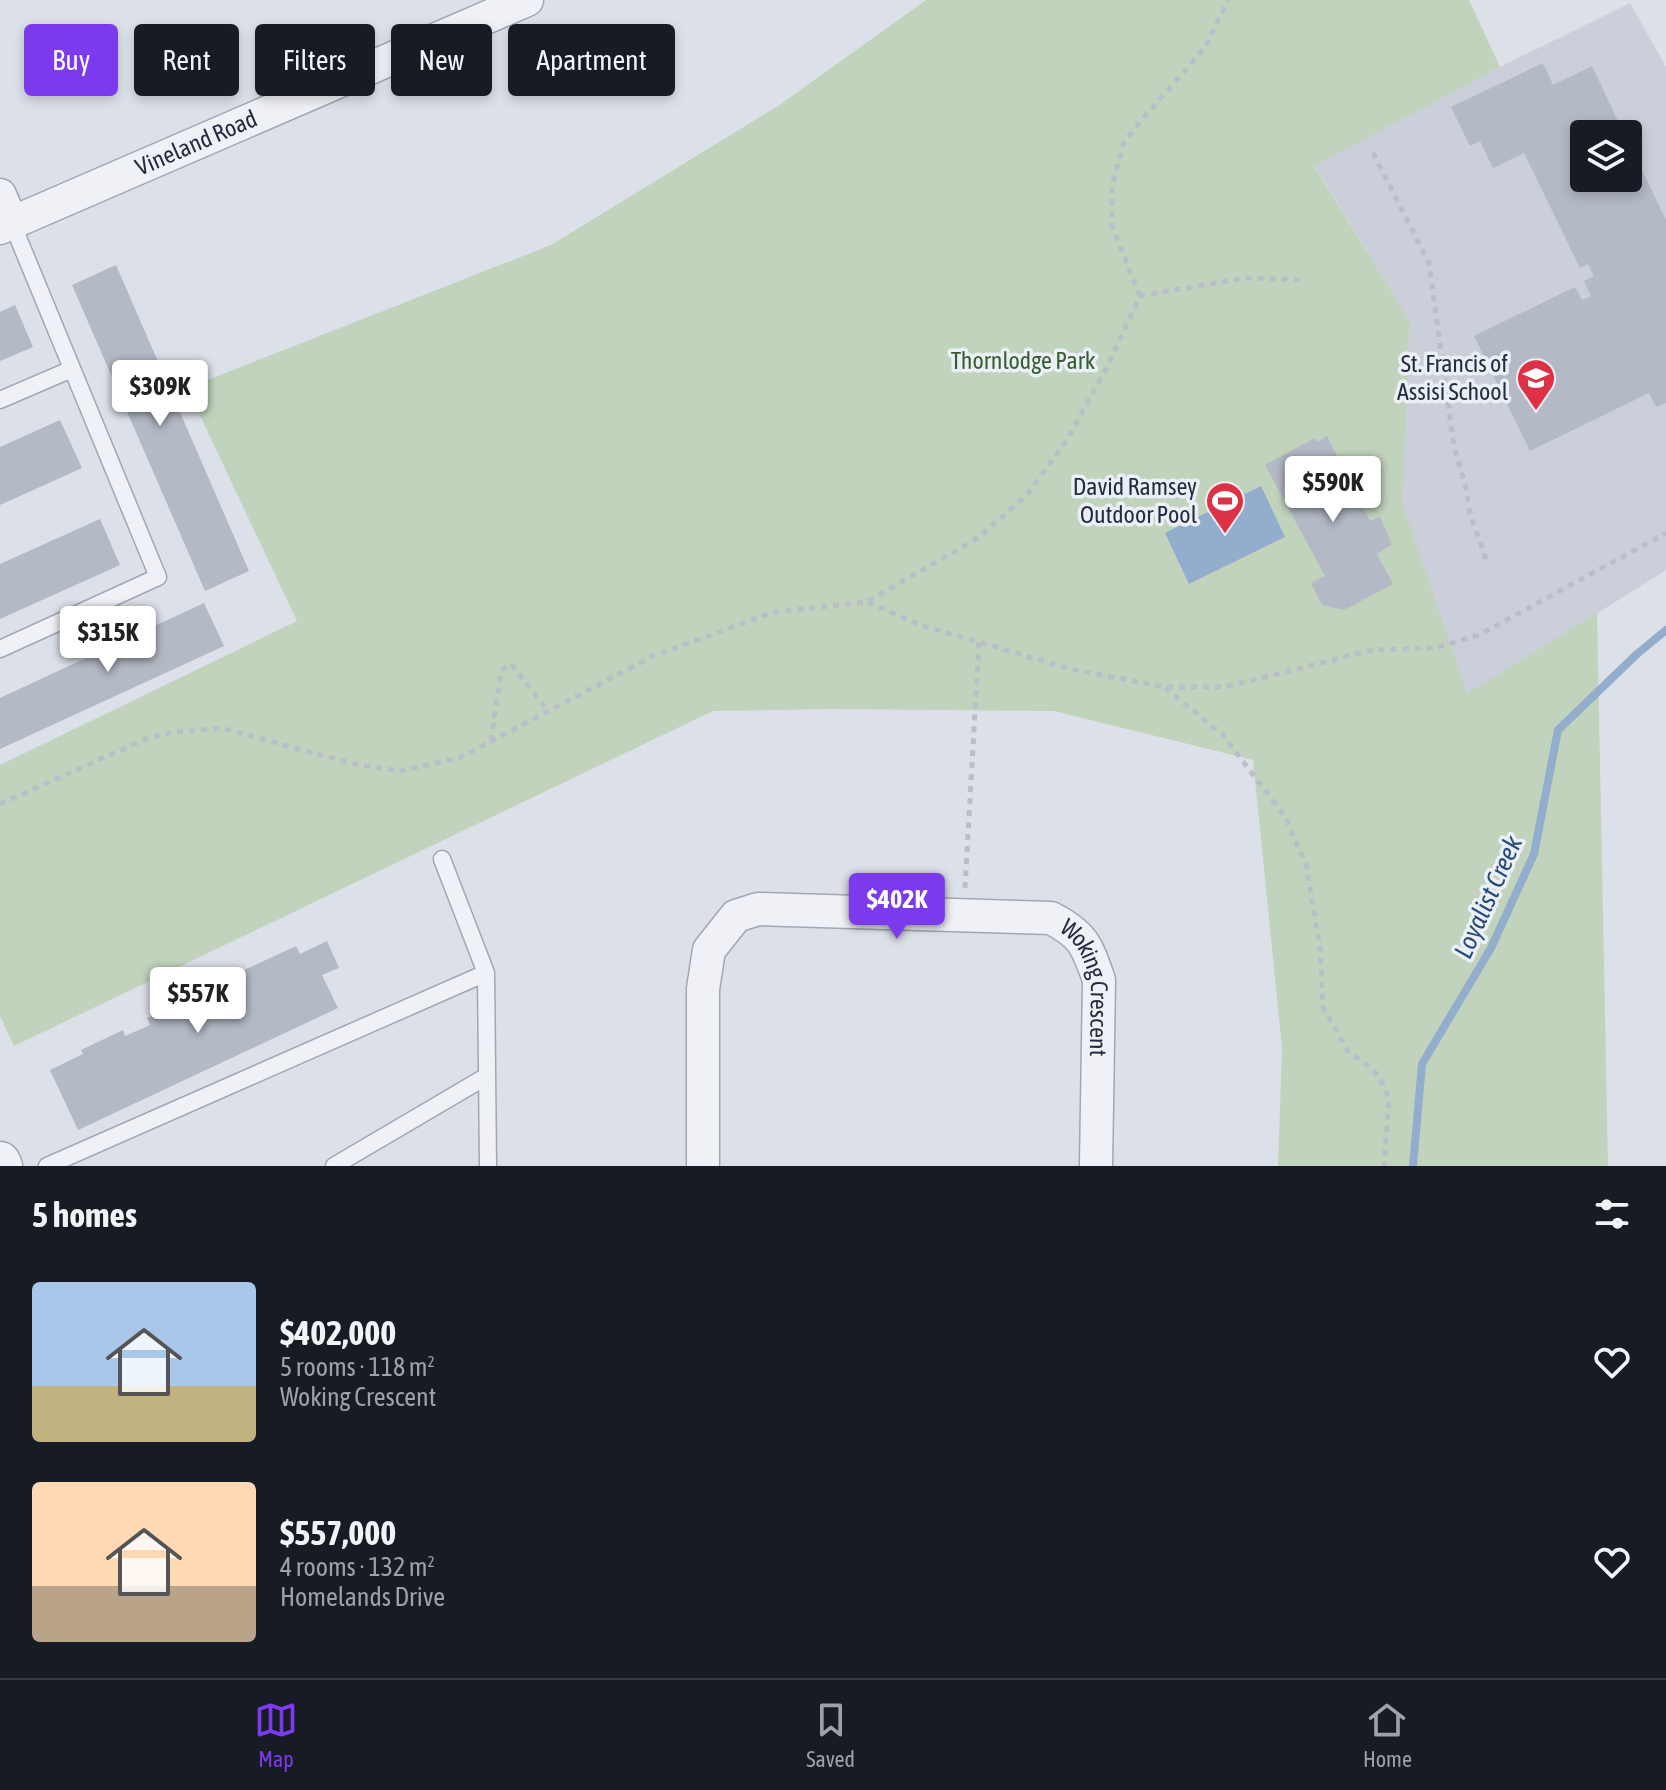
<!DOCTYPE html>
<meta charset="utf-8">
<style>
body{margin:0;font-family:"Asap Condensed",sans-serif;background:#20242c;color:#f1f3f6;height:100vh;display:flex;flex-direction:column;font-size:30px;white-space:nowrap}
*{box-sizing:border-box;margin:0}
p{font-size:26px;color:#9ea1a6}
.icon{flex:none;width:44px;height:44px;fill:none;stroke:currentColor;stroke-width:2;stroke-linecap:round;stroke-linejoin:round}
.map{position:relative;height:1166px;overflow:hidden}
.side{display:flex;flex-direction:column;background:#171b24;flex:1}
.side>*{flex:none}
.guide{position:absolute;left:24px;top:24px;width:800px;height:72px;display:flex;gap:16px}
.tools{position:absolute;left:1570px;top:120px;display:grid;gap:16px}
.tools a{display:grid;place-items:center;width:72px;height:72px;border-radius:8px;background:#171b24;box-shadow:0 4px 12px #0003;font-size:40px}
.price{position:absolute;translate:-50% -68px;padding:0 18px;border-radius:8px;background:#fff;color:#222;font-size:26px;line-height:52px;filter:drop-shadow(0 2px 4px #0008)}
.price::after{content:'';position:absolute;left:50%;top:48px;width:24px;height:18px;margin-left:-12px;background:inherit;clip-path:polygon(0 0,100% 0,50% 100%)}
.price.active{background:#7c3aed;color:#fff}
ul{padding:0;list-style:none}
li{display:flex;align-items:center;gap:24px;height:200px;padding:0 32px}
li span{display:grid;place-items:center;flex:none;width:224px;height:160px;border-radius:8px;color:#555}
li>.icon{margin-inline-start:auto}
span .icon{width:96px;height:96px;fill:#fffc;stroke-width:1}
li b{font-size:34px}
h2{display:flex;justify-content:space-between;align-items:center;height:96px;padding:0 32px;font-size:34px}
.pill{padding:0 28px;border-radius:8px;background:#171b24;box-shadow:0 4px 12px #0003;font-size:28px;line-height:72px}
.pill.active{background:#7c3aed;color:#fff}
.dock{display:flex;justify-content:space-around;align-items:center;height:112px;border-top:2px solid #363941;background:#171b24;font-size:22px;color:#9ea1a6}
.dock a{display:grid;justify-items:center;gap:4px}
.dock .active{color:#7c3aed}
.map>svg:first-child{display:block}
.built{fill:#cacfda;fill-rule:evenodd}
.green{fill:#c1d3bc}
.water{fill:#93adcc}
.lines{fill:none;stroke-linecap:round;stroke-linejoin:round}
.stream{stroke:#93adcc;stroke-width:8}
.building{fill:#b3b9c5}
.service-casing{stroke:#a1a7b2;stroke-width:19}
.minor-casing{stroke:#a1a7b2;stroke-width:35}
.tertiary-casing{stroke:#a1a7b2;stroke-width:43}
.path{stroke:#babec7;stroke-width:5;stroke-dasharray:6 6;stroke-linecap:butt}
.service{stroke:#eff1f6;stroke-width:16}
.minor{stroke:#eff1f6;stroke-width:32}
.tertiary{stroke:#eff1f6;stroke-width:40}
.labels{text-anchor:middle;stroke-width:7;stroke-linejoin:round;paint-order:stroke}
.street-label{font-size:24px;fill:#242d40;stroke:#ebeff6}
.park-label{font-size:24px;fill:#375d30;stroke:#ebeff6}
.poi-label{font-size:24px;fill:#242d40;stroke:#ebeff6;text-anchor:end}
.water-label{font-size:26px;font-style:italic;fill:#2a4b78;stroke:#ebeff6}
</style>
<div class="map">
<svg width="1666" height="1166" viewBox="0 0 1666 1166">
<rect width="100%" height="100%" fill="#dce0e8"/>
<!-- built -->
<path class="built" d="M 1630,3 L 1666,67 L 1666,570 L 1467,695 L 1401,503 L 1410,321 L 1314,165 L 1500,67 ZM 1584,134 L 1628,134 L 1628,178 L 1584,178 Z"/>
<!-- green -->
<path class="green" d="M 926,0 L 1469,0 L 1500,67 L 1314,166 L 1410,321 L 1402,503 L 1467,694 L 1597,613 L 1608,1166 L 1278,1166 L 1282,1048 L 1253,760 L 1054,711 L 831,709 L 713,711 L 14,1046 L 0,1016 L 0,765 L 297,621 L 187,388 L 551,245 L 778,106 Z"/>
<!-- water -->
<path class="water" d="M 1261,486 L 1285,537 L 1189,584 L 1165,533 Z"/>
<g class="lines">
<!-- stream -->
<path class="stream" d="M 1413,1166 L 1422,1064 L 1491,948 L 1534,854 L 1558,730 L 1637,654 L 1666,630"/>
</g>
<!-- building -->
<path class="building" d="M 1543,63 L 1553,85 L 1592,66 L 1624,134 L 1584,134 L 1584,178 L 1628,178 L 1628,141 L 1666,220 L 1666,403 L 1656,407 L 1649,393 L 1530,451 L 1474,336 L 1575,287 L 1582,300 L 1591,296 L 1584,281 L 1594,276 L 1588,264 L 1580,268 L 1524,153 L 1493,168 L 1480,141 L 1470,146 L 1451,107 Z
M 116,265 L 249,571 L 205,591 L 72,285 Z
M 15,305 L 33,347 L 0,361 L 0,312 Z
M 60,420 L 82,468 L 0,505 L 0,447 Z
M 1327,436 L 1370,521 L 1380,517 L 1392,544 L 1377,554 L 1393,584 L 1344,610 L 1322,605 L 1311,583 L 1325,576 L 1265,465 L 1315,438 L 1317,442 Z
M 100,519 L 120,565 L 0,619 L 0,564 Z
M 204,603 L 224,646 L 0,749 L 0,698 Z
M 327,941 L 339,968 L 322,975 L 338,1008 L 78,1130 L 50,1070 L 83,1054 L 81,1050 L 123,1030 L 125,1036 L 150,1025 L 147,1018 L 168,1008 L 172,1015 L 220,992 L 216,983 L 296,946 L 300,954 Z"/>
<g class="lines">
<!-- service casing -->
<g class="service-casing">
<path id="service" d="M 0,400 L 72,369
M 0,649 L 158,577 L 12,223
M 442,859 L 486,973 L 488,1166
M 47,1166 L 486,973
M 334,1166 L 487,1076"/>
</g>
<!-- minor casing -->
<g class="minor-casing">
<g id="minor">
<path d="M 0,195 L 12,223"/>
<path id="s1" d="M 0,228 L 527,0"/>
<path id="s2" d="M 703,1166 L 703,989 L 709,950 L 736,916 L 758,909 L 1051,918 C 1084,935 1087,946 1099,980 L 1096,1166"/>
</g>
</g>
<!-- tertiary casing -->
<g class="tertiary-casing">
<path id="tertiary" d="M 0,1162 L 2,1166"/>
</g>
<!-- path -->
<path class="path" d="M 1373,153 L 1429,263 L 1454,447 L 1466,488 L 1470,513 L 1488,565
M 1140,296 L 1112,226 L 1112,186 L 1124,142 L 1144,117 L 1204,49 L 1228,0
M 868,602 L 917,624 L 1071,669 L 1164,687 L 1225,687 L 1373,650 L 1435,648 L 1479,635 L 1666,533
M 1165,688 L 1222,734 L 1284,815 L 1306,864 L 1320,948 L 1323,1007 L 1349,1053 L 1365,1063 L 1379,1076 L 1389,1098 L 1384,1166
M 491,741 L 501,670 L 511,664 L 548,711
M 0,804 L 148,738 L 175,732 L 221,728 L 351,763 L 399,771 L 459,758 L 653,656 L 774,612 L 867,602 L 979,537 L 1027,495 L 1068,438 L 1107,367 L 1140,296 L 1245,278 L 1304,280
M 965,888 L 979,641"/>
<!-- service -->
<use href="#service" class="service"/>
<!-- minor -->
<use href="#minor" class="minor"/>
<!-- tertiary -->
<use href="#tertiary" class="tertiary"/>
</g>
<!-- icons -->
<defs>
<g id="school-pin" transform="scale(2)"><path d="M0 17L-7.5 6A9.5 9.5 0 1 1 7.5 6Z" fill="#dc3246" stroke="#ebeff6"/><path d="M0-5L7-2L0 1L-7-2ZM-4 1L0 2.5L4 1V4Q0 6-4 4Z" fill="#fff"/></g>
<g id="stadium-pin" transform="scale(2)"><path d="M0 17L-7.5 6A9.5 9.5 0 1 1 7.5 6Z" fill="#dc3246" stroke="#ebeff6"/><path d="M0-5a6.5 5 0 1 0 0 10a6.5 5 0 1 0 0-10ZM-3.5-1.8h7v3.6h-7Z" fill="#fff"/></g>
</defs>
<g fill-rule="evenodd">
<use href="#school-pin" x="1536" y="378"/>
<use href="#stadium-pin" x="1225" y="501"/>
</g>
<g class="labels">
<!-- street labels -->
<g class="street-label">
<text dy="8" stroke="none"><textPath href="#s1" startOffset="214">Vineland Road</textPath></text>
<text dy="8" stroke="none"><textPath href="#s2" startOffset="662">Woking Crescent</textPath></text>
</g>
<!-- park labels -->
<g class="park-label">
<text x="1023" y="369">Thornlodge Park</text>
</g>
<!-- poi labels -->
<g class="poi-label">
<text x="1508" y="372">St. Francis of<tspan x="1508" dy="28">Assisi School</tspan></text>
<text x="1197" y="495">David Ramsey<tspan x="1197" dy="28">Outdoor Pool</tspan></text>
</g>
<!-- water labels -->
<g class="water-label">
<text transform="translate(1488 897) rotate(-66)" y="9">Loyalist Creek</text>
</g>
</g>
</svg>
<div class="tools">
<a><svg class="icon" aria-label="layers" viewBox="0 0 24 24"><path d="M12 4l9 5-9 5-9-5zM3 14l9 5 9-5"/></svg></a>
</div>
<b class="price" style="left:160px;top:428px">$309K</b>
<b class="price" style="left:1333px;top:524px">$590K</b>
<b class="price" style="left:108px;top:674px">$315K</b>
<b class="price active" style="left:897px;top:941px">$402K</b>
<b class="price" style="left:198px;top:1035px">$557K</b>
<div class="guide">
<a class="pill active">Buy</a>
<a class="pill">Rent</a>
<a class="pill">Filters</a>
<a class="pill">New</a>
<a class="pill">Apartment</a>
</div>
</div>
<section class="side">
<h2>5 homes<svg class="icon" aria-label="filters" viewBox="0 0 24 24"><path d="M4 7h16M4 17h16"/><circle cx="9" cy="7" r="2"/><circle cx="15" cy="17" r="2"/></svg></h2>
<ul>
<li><span style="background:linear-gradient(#a9c7e8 65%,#c2b280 0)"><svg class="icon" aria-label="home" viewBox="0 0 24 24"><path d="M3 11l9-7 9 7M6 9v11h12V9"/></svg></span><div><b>$402,000</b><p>5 rooms · 118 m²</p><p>Woking Crescent</p></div><svg class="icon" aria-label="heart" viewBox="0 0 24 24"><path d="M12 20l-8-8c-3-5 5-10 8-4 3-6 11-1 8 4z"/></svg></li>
<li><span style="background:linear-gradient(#ffd9b3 65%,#b9a48a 0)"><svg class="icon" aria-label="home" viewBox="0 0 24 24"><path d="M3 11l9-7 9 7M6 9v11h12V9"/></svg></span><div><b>$557,000</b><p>4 rooms · 132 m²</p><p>Homelands Drive</p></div><svg class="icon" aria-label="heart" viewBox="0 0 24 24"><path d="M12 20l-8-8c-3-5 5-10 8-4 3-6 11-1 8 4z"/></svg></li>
</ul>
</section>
<nav class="dock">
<a class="active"><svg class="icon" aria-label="map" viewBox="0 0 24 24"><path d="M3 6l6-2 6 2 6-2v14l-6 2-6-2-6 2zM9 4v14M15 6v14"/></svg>Map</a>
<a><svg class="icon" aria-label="saved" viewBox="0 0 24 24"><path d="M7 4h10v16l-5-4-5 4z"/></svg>Saved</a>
<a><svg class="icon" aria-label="home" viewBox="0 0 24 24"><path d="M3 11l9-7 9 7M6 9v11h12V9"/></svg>Home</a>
</nav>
